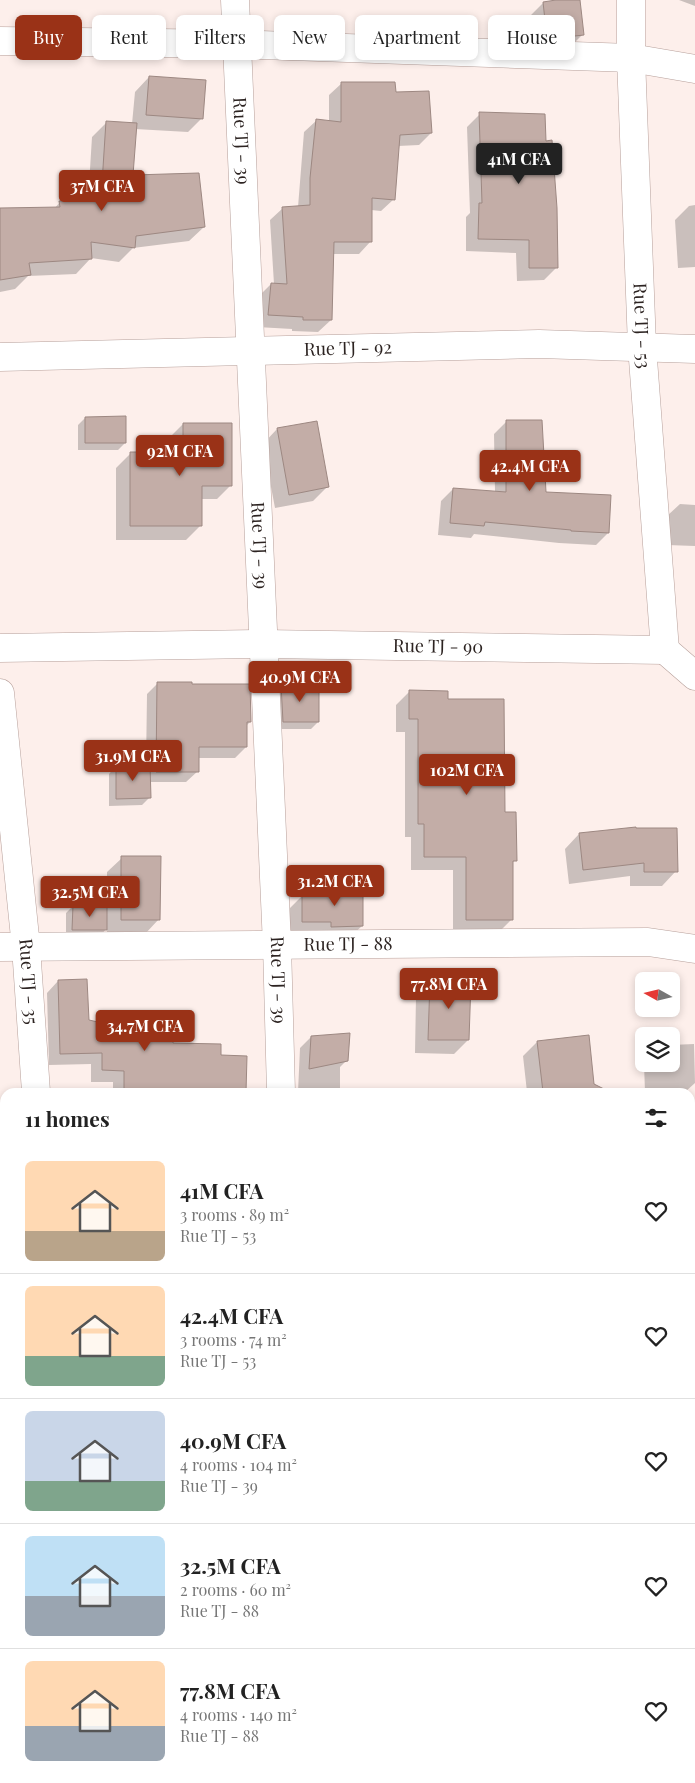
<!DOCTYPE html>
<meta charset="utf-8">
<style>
body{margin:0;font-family:"Playfair Display",serif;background:#f2f2f2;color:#222;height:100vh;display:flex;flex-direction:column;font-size:19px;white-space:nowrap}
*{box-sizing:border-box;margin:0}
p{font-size:16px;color:#767676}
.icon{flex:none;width:28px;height:28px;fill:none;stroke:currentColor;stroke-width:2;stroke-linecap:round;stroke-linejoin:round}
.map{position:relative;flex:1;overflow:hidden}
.details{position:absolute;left:0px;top:1088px;width:695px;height:696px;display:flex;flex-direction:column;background:#fff;border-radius:15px 15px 0 0;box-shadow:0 2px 8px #0003}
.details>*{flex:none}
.top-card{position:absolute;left:15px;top:15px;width:665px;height:45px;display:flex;gap:10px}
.needle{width:32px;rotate:278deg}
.fabs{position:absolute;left:635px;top:972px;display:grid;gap:10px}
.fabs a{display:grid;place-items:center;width:45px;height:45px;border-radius:8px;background:#fff;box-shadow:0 2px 8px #0003;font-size:25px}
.price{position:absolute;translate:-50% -42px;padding:0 11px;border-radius:5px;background:#9a3217;color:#fff;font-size:16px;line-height:32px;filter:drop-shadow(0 1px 2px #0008)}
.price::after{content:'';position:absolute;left:50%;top:30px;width:15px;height:11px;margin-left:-8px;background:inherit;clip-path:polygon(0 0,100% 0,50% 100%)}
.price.selected{background:#222;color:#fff}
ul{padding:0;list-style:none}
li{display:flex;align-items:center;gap:15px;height:125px;padding:0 25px}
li+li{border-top:1px solid #e0e0e0}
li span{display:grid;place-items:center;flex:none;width:140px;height:100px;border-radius:8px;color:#555}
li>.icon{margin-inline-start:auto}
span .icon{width:60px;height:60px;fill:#fffc;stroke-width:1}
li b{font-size:21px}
h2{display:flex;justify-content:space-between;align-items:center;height:60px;padding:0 25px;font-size:21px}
.chip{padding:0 18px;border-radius:8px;background:#fff;box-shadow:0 2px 8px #0003;font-size:18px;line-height:45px}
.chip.selected{background:#9a3217;color:#fff}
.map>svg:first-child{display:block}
.shadow{fill:#0003}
.building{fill:#c3ada7;stroke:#9d8882}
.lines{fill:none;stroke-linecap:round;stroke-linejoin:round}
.minor-casing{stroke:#b7a09b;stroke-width:29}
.minor{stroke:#fff;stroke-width:28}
.labels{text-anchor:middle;stroke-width:4;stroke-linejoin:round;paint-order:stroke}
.street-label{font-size:18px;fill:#2c2321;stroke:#fff}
</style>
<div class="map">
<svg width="695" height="1783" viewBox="0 0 695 1783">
<rect width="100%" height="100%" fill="#fdefeb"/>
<!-- shadow -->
<path class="shadow" d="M 567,0 L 579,0 L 583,34 L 568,49 L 533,53 L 529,17 L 543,3 Z
M 679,0 L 695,0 L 695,6 Z
M 149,77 L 202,118 L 188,132 L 135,129 L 132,176 L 204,227 L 189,241 L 133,248 L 119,262 L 91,258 L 76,274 L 28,276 L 15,289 L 0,292 L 0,209 L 54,209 L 60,202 L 88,201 L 92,137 L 107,122 L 132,124 L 135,92 Z
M 342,83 L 395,94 L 431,133 L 419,145 L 398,146 L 394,199 L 381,211 L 371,210 L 371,241 L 359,254 L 333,254 L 331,320 L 318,332 L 292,331 L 292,329 L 257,327 L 259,296 L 271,284 L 274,284 L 270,220 L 283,208 L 298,207 L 304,132 L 317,120 L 329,122 L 329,95 Z
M 480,114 L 557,267 L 544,280 L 517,281 L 516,253 L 466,251 L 466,217 L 470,213 L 467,127 Z
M 695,205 L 695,267 L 678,268 L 675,220 L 689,206 Z
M 85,418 L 125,443 L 118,450 L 78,450 L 78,425 Z
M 506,422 L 544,493 L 608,533 L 596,545 L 559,543 L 474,534 L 471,538 L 438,535 L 441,501 L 453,489 L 495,492 L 494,434 Z
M 183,424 L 231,485 L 217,499 L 201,499 L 201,525 L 186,540 L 116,540 L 116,468 L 130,454 L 169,453 L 169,438 Z
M 277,429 L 327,487 L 313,501 L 275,508 L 263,444 Z
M 680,504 L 695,505 L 695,546 L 667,545 L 667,516 Z
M 158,683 L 250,722 L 246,726 L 246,747 L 235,758 L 197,758 L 198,771 L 186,782 L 149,782 L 149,798 L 142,805 L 109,806 L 109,774 L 116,766 L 146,766 L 147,694 Z
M 282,686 L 318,722 L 311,729 L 276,729 L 274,693 Z
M 409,692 L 447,700 L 503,813 L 515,860 L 511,864 L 512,919 L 499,932 L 453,933 L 453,870 L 411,870 L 411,837 L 405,837 L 405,732 L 396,732 L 396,705 Z
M 635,828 L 676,871 L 662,886 L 630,886 L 630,876 L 569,884 L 565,849 L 579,834 Z
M 122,858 L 159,919 L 145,934 L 107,934 L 107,928 L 99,937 L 66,937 L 66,913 L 73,906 L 107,906 L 107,872 Z
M 331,886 L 362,926 L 349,938 L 290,934 L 290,908 L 303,895 L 322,895 Z
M 58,981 L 88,1021 L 219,1057 L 246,1057 L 245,1092 L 113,1092 L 113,1082 L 91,1082 L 91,1064 L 49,1065 L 47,993 Z
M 430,982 L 468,1040 L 454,1054 L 415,1053 L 416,996 Z
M 311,1037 L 347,1060 L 340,1067 L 340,1092 L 298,1092 L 300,1048 Z
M 537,1042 L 593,1085 L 608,1092 L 527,1092 L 523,1056 Z
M 694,1044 L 695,1083 L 685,1092 L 645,1092 L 644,1064 L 671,1064 L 671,1045 Z
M 690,1136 L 695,1139 L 695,1182 L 694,1183 L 690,1181 Z
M 0,1261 L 3,1261 L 3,1302 L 0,1305 Z
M 692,1493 L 695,1494 L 695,1711 L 690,1708 L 690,1495 Z
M 5,1557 L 5,1597 L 0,1597 L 0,1562 Z
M 5,1743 L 5,1779 L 45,1779 L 45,1783 L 0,1783 L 0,1744 Z"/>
<!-- building -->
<path class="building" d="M 556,0 L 580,0 L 584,35 L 547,39 L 543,2 Z
M 149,76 L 206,80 L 203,119 L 146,115 Z
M 341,82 L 395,82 L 396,92 L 429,91 L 432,133 L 400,135 L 395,200 L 372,198 L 372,242 L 334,242 L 332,320 L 303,320 L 303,317 L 268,315 L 271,283 L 287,284 L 282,207 L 310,205 L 310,178 L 316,119 L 341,122 Z
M 479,112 L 545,114 L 546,141 L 552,140 L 557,208 L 558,268 L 529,268 L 529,240 L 478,239 L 479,203 L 482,203 Z
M 106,121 L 137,123 L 133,175 L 199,173 L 205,227 L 136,236 L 135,248 L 91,242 L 92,259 L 29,263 L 31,275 L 0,280 L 0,208 L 60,207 L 59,201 L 101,199 Z
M 126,416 L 126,443 L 85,443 L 85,417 Z
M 506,420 L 542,420 L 546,492 L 611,495 L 609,533 L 571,531 L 571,530 L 485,522 L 484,526 L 450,523 L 453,488 L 506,492 Z
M 317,421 L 329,487 L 289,495 L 277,428 Z
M 183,423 L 232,423 L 232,486 L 202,486 L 202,526 L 130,526 L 130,452 L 183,452 Z
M 157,682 L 192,682 L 192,684 L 250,684 L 251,722 L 247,722 L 247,747 L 199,747 L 199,772 L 156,772 Z
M 281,684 L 319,684 L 319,722 L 283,722 Z
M 409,690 L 448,691 L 448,699 L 504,699 L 505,812 L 516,812 L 517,861 L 513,861 L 513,920 L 466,920 L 466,857 L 424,857 L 424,824 L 418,824 L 418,719 L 409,719 Z
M 116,765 L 150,765 L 151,798 L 116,799 Z
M 636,827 L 636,828 L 677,828 L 678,872 L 644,872 L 644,863 L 583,870 L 579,833 Z
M 121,856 L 161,856 L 160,920 L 121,920 Z
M 331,885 L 363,885 L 363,926 L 331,927 L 331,922 L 302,922 L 302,894 L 331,894 Z
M 73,905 L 107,905 L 107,930 L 72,930 Z
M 87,979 L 89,1020 L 173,1039 L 173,1043 L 221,1044 L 221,1055 L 247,1056 L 246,1092 L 124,1092 L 124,1071 L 102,1070 L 102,1053 L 60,1054 L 58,980 Z
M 430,981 L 471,981 L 469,1040 L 428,1040 Z
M 350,1033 L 348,1061 L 309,1069 L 311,1036 Z
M 589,1035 L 594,1084 L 610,1092 L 543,1092 L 537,1041 Z"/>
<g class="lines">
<!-- minor casing -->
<g class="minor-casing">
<g id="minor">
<path id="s1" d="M 235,0 L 277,945 L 281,1092"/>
<path id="s2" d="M 631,0 L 631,58 L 642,346 L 665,650"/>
<path d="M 0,41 L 236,44 L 631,58 L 695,69"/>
<path id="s3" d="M 0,357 L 539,344 L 695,349"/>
<path id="s4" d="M 0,648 L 264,644 L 665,650"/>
<path d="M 665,650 L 695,676"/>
<path id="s5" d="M 0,693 L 26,947 L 36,1092"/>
<path id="s6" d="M 0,947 L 648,942 L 695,949"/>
<path d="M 690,1287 L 695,1278"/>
<path d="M 0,1536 L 5,1536"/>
<path d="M 80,1779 L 80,1783"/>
<path d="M 364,1779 L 365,1783"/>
<path d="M 399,1783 L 401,1779"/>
</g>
</g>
<!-- minor -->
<use href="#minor" class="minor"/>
</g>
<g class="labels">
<!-- street labels -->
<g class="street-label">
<text dy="6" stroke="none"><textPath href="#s1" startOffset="141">Rue TJ - 39</textPath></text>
<text dy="6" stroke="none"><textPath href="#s2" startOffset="326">Rue TJ - 53</textPath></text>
<text dy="6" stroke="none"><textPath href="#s3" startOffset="348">Rue TJ - 92</textPath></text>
<text dy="6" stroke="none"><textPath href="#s1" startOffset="546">Rue TJ - 39</textPath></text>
<text dy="6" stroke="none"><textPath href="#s4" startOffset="438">Rue TJ - 90</textPath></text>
<text dy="6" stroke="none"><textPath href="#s6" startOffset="348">Rue TJ - 88</textPath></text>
<text dy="6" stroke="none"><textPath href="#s1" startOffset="981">Rue TJ - 39</textPath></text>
<text dy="6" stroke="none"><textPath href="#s5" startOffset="290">Rue TJ - 35</textPath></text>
</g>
</g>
</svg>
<div class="fabs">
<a><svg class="needle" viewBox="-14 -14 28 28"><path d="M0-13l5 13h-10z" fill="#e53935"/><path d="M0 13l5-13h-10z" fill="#767676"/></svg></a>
<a><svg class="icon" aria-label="layers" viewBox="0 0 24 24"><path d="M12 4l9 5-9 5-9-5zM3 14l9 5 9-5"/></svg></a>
</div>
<b class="price selected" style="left:519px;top:185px">41M CFA</b>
<b class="price" style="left:102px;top:212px">37M CFA</b>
<b class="price" style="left:180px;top:477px">92M CFA</b>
<b class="price" style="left:530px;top:492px">42.4M CFA</b>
<b class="price" style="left:300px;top:703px">40.9M CFA</b>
<b class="price" style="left:133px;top:782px">31.9M CFA</b>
<b class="price" style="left:467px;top:796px">102M CFA</b>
<b class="price" style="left:335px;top:907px">31.2M CFA</b>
<b class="price" style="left:90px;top:918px">32.5M CFA</b>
<b class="price" style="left:449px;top:1010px">77.8M CFA</b>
<b class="price" style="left:145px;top:1052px">34.7M CFA</b>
<div class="top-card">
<a class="chip selected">Buy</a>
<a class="chip">Rent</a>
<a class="chip">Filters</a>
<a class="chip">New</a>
<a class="chip">Apartment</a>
<a class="chip">House</a>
</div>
<section class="details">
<h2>11 homes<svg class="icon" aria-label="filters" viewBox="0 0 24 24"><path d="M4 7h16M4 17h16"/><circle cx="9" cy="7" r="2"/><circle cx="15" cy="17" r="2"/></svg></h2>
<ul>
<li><span style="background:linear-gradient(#ffd9b3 70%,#b9a48a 0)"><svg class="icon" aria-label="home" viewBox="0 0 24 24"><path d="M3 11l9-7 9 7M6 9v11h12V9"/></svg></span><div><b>41M CFA</b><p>3 rooms · 89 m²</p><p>Rue TJ - 53</p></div><svg class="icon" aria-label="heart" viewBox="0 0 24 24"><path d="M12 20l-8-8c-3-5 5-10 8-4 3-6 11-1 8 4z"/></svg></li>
<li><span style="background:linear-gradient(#ffd9b3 70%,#7fa58c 0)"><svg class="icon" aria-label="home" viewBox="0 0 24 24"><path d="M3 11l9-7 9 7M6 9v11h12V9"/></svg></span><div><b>42.4M CFA</b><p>3 rooms · 74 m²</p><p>Rue TJ - 53</p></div><svg class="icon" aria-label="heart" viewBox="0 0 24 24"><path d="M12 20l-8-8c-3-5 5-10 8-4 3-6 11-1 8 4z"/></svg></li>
<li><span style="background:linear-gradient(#c9d6e8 70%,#7fa58c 0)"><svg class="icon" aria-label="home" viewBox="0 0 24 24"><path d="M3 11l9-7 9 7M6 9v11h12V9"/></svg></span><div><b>40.9M CFA</b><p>4 rooms · 104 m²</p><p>Rue TJ - 39</p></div><svg class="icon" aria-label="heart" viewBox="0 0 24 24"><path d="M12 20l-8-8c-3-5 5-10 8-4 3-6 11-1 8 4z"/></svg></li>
<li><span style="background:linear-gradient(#bfe0f5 60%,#9aa5b1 0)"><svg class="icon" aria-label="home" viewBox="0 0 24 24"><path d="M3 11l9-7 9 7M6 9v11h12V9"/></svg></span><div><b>32.5M CFA</b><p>2 rooms · 60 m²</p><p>Rue TJ - 88</p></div><svg class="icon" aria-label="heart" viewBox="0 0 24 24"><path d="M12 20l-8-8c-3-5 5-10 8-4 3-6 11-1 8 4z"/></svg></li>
<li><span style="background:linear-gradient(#ffd9b3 65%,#9aa5b1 0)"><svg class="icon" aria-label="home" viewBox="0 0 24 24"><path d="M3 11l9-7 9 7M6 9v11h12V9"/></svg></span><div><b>77.8M CFA</b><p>4 rooms · 140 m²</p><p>Rue TJ - 88</p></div><svg class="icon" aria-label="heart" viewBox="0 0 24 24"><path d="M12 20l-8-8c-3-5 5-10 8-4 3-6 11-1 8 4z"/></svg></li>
</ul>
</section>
</div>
